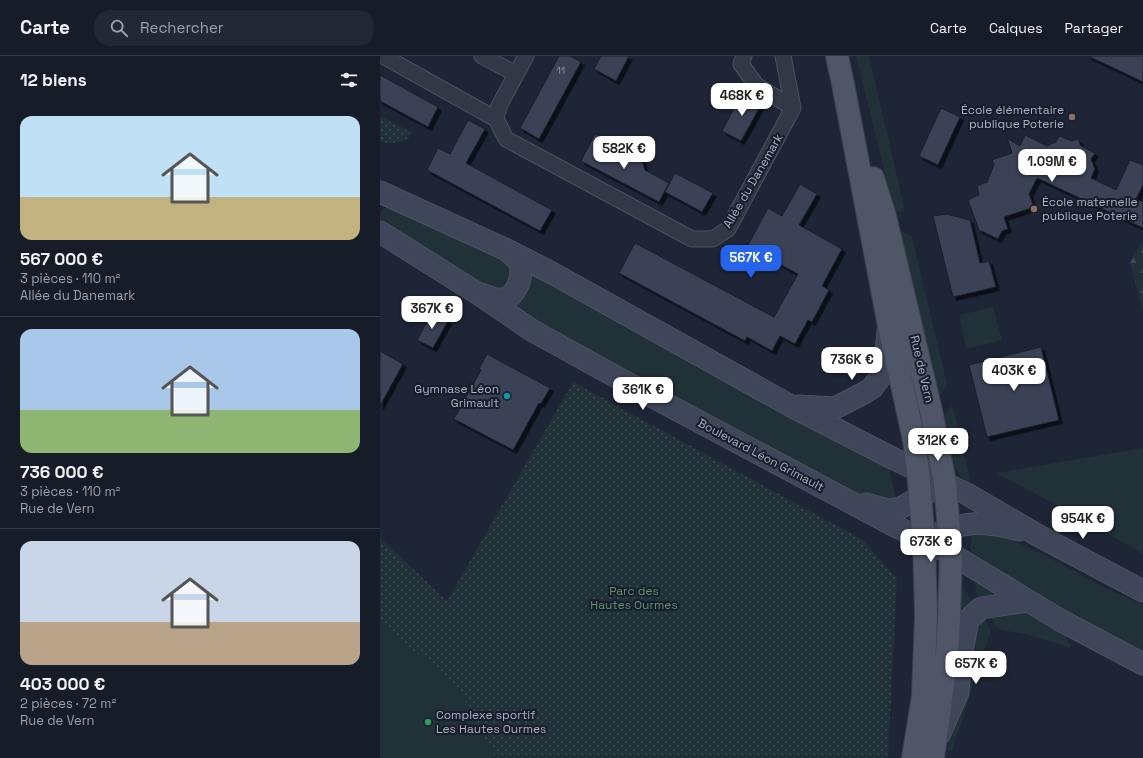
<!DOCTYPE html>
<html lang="fr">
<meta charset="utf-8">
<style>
body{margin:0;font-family:"Space Grotesk",sans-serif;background:#232934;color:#f1f3f6;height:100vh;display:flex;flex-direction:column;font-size:15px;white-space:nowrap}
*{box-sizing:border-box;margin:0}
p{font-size:13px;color:#9ea1a8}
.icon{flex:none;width:22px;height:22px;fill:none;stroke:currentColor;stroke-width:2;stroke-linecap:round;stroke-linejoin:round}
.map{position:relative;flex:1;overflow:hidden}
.panel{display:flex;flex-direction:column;background:#161c28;width:380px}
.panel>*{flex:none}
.price{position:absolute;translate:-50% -34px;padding:0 9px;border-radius:8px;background:#fff;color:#222;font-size:13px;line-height:26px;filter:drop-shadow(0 1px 2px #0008)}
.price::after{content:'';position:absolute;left:50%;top:24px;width:12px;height:9px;margin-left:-6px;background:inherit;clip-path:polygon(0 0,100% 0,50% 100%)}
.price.active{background:#2563eb;color:#fff}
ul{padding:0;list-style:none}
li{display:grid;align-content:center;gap:8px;height:212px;padding:0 20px}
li+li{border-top:1px solid #353a45}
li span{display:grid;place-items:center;height:124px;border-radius:12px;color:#555}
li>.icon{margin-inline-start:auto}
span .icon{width:72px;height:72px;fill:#fffc;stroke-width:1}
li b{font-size:17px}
h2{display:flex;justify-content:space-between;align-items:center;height:48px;padding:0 20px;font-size:17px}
header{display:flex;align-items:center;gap:24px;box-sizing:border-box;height:56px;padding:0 20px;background:#161c28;border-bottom:1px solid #353a45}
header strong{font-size:19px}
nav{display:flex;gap:22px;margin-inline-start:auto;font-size:14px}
.search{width:280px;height:36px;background:#232934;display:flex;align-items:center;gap:10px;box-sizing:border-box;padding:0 14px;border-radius:16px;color:#9ea1a8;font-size:15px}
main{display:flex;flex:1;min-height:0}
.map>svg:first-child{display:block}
.grass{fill:#203137}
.forest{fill:url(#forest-firs)}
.park{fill:url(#park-dots)}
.building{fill:#3a4357;stroke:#191f2c;filter:url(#shadow)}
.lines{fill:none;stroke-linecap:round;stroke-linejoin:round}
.street-casing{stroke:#4c5262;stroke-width:17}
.secondary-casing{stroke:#4c5262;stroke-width:23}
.primary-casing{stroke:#3b4150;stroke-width:24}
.street{stroke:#313846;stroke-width:15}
.secondary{stroke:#3f4659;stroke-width:21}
.primary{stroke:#4f5667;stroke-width:22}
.education-dot{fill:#8d6e63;stroke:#171d2a;stroke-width:1.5}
.culture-dot{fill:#0f9aa8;stroke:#171d2a;stroke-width:1.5}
.leisure-dot{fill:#2e9e5b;stroke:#171d2a;stroke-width:1.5}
.labels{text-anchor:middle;stroke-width:4;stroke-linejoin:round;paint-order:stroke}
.number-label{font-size:10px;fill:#8f96a9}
.poi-label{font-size:12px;fill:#abb2c4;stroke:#171d2a;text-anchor:end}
.street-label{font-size:12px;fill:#abb2c4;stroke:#171d2a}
.park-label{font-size:12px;fill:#629473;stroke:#171d2a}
</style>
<header>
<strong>Carte</strong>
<div class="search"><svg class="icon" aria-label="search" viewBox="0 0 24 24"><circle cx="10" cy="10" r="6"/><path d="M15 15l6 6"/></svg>Rechercher</div>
<nav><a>Carte</a><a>Calques</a><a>Partager</a></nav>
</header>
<main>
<section class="panel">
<h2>12 biens<svg class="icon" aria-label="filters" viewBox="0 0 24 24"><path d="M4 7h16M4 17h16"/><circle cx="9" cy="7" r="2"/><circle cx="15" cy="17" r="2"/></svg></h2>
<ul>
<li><span style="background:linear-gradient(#bfe0f5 65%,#c2b280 0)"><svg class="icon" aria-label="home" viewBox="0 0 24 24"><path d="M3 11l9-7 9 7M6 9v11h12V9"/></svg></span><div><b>567 000 €</b><p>3 pièces · 110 m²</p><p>Allée du Danemark</p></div></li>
<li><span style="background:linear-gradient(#a9c7e8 65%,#8fb573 0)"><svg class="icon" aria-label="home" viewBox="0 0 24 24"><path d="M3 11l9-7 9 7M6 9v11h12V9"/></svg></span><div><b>736 000 €</b><p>3 pièces · 110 m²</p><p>Rue de Vern</p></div></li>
<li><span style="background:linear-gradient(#c9d6e8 65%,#b9a48a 0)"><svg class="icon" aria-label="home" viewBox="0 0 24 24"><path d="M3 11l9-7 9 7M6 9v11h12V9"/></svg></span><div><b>403 000 €</b><p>2 pièces · 72 m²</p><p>Rue de Vern</p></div></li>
</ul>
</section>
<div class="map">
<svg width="763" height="702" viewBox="0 0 763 702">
<defs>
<pattern id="forest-firs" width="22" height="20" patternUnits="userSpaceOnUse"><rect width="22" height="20" fill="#203137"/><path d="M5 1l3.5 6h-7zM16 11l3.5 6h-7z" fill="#3e4c52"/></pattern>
<pattern id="park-dots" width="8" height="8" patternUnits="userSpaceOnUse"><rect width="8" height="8" fill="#203137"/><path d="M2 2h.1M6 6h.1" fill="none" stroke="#3e4c52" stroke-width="1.8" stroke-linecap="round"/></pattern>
<filter id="shadow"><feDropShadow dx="3.5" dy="3.5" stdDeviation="0" flood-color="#0009"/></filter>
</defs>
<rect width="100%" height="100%" fill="#1e2536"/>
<!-- grass -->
<path class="grass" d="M 476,0 L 489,0 L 524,150 L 523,155 L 517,156 L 514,154 Z
M 10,147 L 131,206 L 135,218 L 117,239 L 0,169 L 0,157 Z
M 518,173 L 532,181 L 567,328 L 559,342 Z
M 147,212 L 508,406 L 516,444 L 508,445 L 470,440 L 122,248 Z
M 613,251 L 622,284 L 586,293 L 579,259 Z
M 572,349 L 580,377 L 567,380 L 563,363 Z
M 581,385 L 590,422 L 588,426 C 575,418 572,401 569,388 Z
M 763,392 L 763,498 L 701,462 L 616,417 Z
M 607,477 C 663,490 709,529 763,548 L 763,602 L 653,540 L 590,495 L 592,478 Z
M 595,526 L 600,527 L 618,538 L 600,542 L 596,536 Z
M 581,531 L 584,532 L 593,548 L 580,561 Z
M 608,556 C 619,556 632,554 643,556 C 664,560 683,571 691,592 L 650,579 L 621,574 L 615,570 Z
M 602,560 L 610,571 L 610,577 L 572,695 L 567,694 L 580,645 L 591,572 Z
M 0,566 L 78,632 L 115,701 L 114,702 L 0,702 Z"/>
<!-- forest -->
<path class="forest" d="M 763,184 L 763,255 L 750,207 Z"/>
<!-- park -->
<path class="park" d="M 0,60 L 31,76 L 28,83 C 18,87 11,89 0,85 Z
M 193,326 L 483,484 L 517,523 L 508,702 L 114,702 L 115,701 L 78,632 L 0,566 L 0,482 L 67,545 Z"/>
<!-- building -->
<path class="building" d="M 179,0 L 190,0 L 201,6 L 159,83 L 140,72 Z
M 221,0 L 249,0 L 236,25 L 214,13 Z
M 708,0 L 763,0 L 763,26 L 740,15 Z
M 0,19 L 58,51 L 48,71 L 0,45 Z
M 362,37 L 382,47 L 361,85 L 342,75 Z
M 561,52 L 580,61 L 558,109 L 539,100 Z
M 88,64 L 105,73 L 86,107 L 172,154 L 160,175 L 47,114 L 58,92 L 70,98 Z
M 215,78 L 227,85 L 224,91 L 250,106 L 254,100 L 262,104 L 265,114 L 289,127 L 279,146 L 201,105 Z
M 645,79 L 667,90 L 676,86 L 679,80 L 692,85 L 698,83 L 701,90 L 715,97 L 711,103 L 715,113 L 711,122 L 736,134 L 750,104 L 763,109 L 763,129 L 756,143 L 763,146 L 763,172 L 657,122 L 649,138 L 654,151 L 624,161 L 628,173 L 622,175 L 618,183 L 599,174 L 588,144 L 599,139 L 597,130 L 607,126 L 614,109 L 612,104 L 632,97 L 627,82 L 640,90 Z
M 295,117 L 333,137 L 322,156 L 285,136 Z
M 420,128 L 437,138 L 419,169 L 462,193 L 442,230 L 449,234 L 432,266 L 428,264 L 415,288 L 400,280 L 392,295 L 367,281 L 365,285 L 239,217 L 255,187 L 394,261 L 418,218 L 367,191 L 388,152 L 402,160 Z
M 566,158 L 590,164 L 600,207 L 609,205 L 616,231 L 573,241 L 553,160 Z
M 52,257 L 68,265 L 53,292 L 37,284 Z
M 661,291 L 679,364 L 607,381 L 589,309 Z
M 0,295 L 23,308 L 0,350 Z
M 107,298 L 170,332 L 161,348 L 159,347 L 133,394 L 74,363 L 101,314 L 99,313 Z"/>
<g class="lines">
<!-- street casing -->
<g class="street-casing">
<path id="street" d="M 3,0 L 116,63
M 102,0 L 136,18
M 146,0 L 119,50 L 116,63 L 126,83 L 312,183 L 333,183 L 348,173 L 413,52 L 403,0
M 364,0 L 361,8 L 376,29 L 413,52"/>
</g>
<!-- secondary casing -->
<g class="secondary-casing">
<path id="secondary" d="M 0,136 L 127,194 L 172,217 L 411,350 L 514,403 L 587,438 L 659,480 L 763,535
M 0,176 L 97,237 L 153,275 L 258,333 L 515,470 L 571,498 L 680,564 L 763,608
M 101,238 C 107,240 117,244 122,243 C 137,241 143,220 140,208 C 138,203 131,198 127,194
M 418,350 L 455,352 L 484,337 L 492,332 L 504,316 L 508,275
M 486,448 L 508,454 L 520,452 L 555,433
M 553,480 C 584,464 606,465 639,474
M 559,679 L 578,636 L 582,595 L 588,564 L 601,552 L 648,545"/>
</g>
<!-- primary casing -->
<g class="primary-casing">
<path id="primary" d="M 457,0 L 463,28 L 509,270 L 534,384 L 538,415 L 544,485 L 546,560 L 543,640 L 533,702
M 493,122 L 505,160 L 552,359 L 565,427 L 571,498 L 569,563 L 567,598 L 553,702"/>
</g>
<!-- street -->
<use href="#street" class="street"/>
<!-- secondary -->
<use href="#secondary" class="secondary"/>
<!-- primary -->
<use href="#primary" class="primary"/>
</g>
<!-- markers -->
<g class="education-dot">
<circle cx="692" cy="61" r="4"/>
<circle cx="654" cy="153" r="4"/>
</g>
<circle class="culture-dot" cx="127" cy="340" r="4"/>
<circle class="leisure-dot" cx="48" cy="666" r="4"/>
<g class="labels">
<!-- number labels -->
<g class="number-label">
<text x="181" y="18">11</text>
</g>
<!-- poi labels -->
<g class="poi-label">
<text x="684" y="58">École élémentaire<tspan x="684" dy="14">publique Poterie</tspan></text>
<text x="662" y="150" text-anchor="start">École maternelle<tspan x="662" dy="14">publique Poterie</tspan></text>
<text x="119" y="337">Gymnase Léon<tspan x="119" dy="14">Grimault</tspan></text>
<text x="56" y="663" text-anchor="start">Complexe sportif<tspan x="56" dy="14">Les Hautes Ourmes</tspan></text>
</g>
<!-- street labels -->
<g class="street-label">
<text transform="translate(373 125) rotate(-60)" y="4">Allée du Danemark</text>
<text transform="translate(542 313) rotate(77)" y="4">Rue de Vern</text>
<text transform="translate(381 399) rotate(28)" y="4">Boulevard Léon Grimault</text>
</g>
<!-- park labels -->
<g class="park-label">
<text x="254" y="539">Parc des<tspan x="254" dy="14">Hautes Ourmes</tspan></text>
</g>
</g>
</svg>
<b class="price" style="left:362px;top:61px">468K €</b>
<b class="price" style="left:244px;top:114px">582K €</b>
<b class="price" style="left:672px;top:127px">1.09M €</b>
<b class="price active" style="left:371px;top:223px">567K €</b>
<b class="price" style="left:52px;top:274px">367K €</b>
<b class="price" style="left:472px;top:325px">736K €</b>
<b class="price" style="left:634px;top:336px">403K €</b>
<b class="price" style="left:263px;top:355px">361K €</b>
<b class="price" style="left:558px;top:406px">312K €</b>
<b class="price" style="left:703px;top:484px">954K €</b>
<b class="price" style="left:551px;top:507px">673K €</b>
<b class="price" style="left:596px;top:629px">657K €</b>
</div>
</main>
